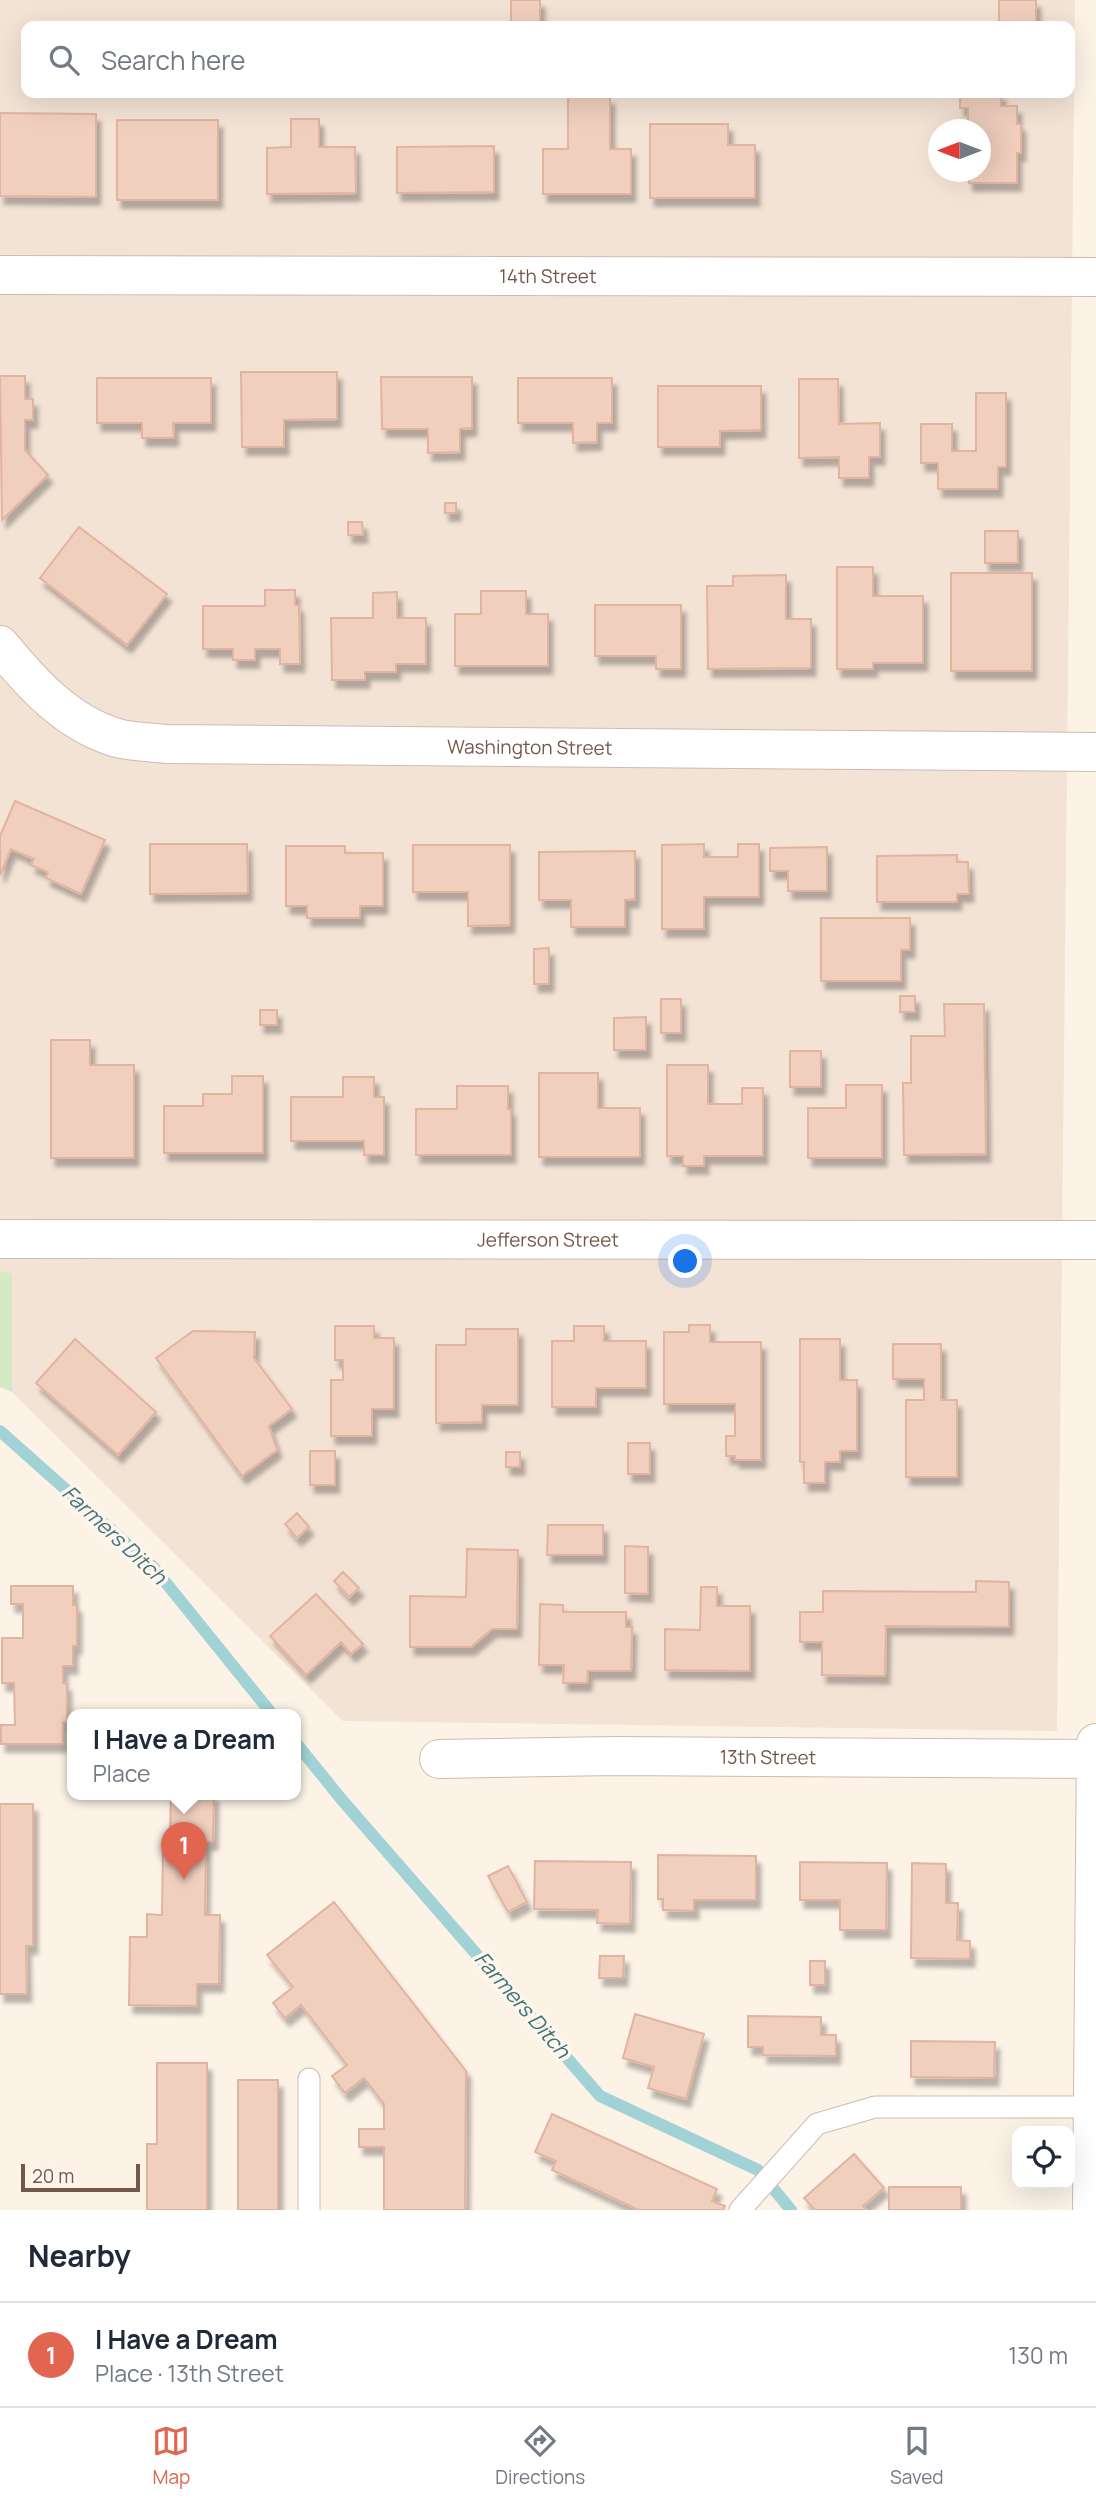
<!DOCTYPE html>
<html lang="en">
<head>
<meta charset="utf-8">
<style>
  :root { --surface:#fff; --page:#f6f6f7; --text:#1f2937; --muted:#747a83; --line:#e0e1e3; --accent:#e2654f }
  body { margin:0; font-family:Manrope,sans-serif; background:var(--page); color:var(--text) }
  .controls { position:absolute; right:21px; bottom:21px; display:grid; overflow:hidden; border-radius:14px; box-shadow:0 7px 28px #0002 }
  .controls button { width:63px; height:63px; display:grid; place-items:center; padding:0; border:0; border-bottom:2px solid var(--line); background:var(--surface); color:var(--text); font:35px sans-serif }
  .compass { position:absolute; left:928px; top:119px; width:63px; height:63px; border-radius:50%; background:var(--surface); box-shadow:0 7px 28px #0002; rotate:270deg }
  .scale { position:absolute; left:21px; bottom:18px; width:119px; box-sizing:border-box; padding-left:7px; border:4px solid #74574b; border-top:0; font-size:19px; line-height:24px; white-space:nowrap; color:#74574b; -webkit-text-stroke:5px #fef6ec; paint-order:stroke }
  .you { position:absolute; left:686px; top:1262px; width:24px; height:24px; margin:-18px; border:5px solid #fff; border-radius:50%; background:#1a73e8; box-shadow:0 0 0 10px #1a73e833 }
  .badge { display:grid; place-items:center; width:46px; height:46px; border-radius:50%; background:var(--accent); color:#fff; font-size:23px; font-weight:700 }
  .pin { position:absolute; translate:-50% -58px; filter:drop-shadow(0 2px 4px #0008) }
  .pin::after { content:''; position:absolute; top:37px; width:24px; height:21px; background:inherit; clip-path:polygon(0 0,100% 0,50% 100%) }
  .popup { position:absolute; left:67px; top:1709px; width:234px; height:91px; box-sizing:border-box; display:grid; place-content:center; border-radius:14px; background:var(--surface); filter:drop-shadow(0 2px 5px #0005); font-size:23px; white-space:nowrap; color:var(--muted) }
  .popup b { font-size:26px; color:var(--text) }
  .popup::after { content:''; position:absolute; left:50%; top:100%; margin-left:-14px; border:14px solid transparent; border-top-color:var(--surface) }
  .list { margin:0; padding:0; list-style:none }
  h2 { display:flex; justify-content:space-between; align-items:center; height:91px; margin:0; padding:0 28px; font-size:30px }
  h2 small { font-size:23px; font-weight:400; color:var(--muted) }
  .list li { display:grid; grid-template-columns:46px 1fr auto; gap:21px; align-items:center; box-sizing:border-box; height:105px; padding:0 28px; border-top:2px solid var(--line) }
  .list b { display:block; font-size:26px; white-space:nowrap }
  .list p { margin:0; font-size:23px; white-space:nowrap; color:var(--muted) }
  .list em { font-size:23px; font-style:normal; color:var(--muted) }
  .icon { flex:none; width:38px; height:38px; fill:none; stroke:currentColor; stroke-width:2; stroke-linecap:round; stroke-linejoin:round }
  .map { position:relative; flex:none; width:1096px; height:2210px; overflow:hidden }
  .search { position:absolute; background:var(--surface); box-shadow:0 7px 28px #0002; left:21px; right:21px; top:21px; height:77px; display:flex; align-items:center; gap:18px; box-sizing:border-box; padding:0 24px; border-radius:14px; color:var(--muted); font-size:26px }
  .sheet { height:196px; background:var(--surface) }
  nav { display:flex; justify-content:space-around; align-items:center; box-sizing:border-box; height:98px; border-top:2px solid var(--line); background:var(--surface); font-size:19px; color:var(--muted) }
  nav a { display:grid; justify-items:center; gap:4px }
  nav .on { color:var(--accent) }
  .map>svg:first-child { display:block }
</style>
</head>
<body>
<div class="map">
<svg width="1096" height="2210" viewBox="0 0 1096 2210">
  <defs>
    <filter id="shadow"><feDropShadow dx="4.5" dy="8" stdDeviation="2" flood-color="#0004"/></filter>
  </defs>
  <rect width="100%" height="100%" fill="#fcf2e6"/>
  <path fill="#f3e3d5" fill-rule="evenodd" d="M0 0H1075L1057 1731 343 1721 12 1392V1273L0 1271ZM26 26H1070V93H26ZM939 130H981V172H939Z"/>
  <path fill="#d6e9c5" d="M0 1271 12 1273V1392L0 1387Z"/>
  <g fill="none" stroke-linecap="round" stroke-linejoin="round">
    <g stroke="#a1d2d6" stroke-width="12">
      <path d="M0 1431 154 1568 272 1714"/>
      <path d="M296 1743 342 1800 600 2096 758 2170 791 2210"/>
    </g>
  </g>
  <g fill="#f0cfbe" stroke="#e2b49f" stroke-width="2" filter="url(#shadow)">
    <rect x="511" y="0" width="29" height="26"/>
    <rect x="999" y="0" width="37" height="22"/>
    <path d="M960 93H1001V106H1017V124H1021V153H1017V183H969L968 172H981V130H968V108H960Z"/>
    <path d="M568 97H610V149H631V194H543V149H568Z"/>
    <path d="M0 113 96 114V197L0 196Z"/>
    <path d="M291 119H319V147H355L356 193 267 194V148L291 147Z"/>
    <rect x="117" y="120" width="101" height="80"/>
    <path d="M650 124H728V145H755V198H650Z"/>
    <path d="M494 146V192L397 193V147Z"/>
    <path d="M241 372H337V419L284 420V447H242Z"/>
    <path d="M0 376H25V399H33V420H25V450L48 475 2 520Z"/>
    <path d="M381 377H472V428L460 429V452L428 453V429H382Z"/>
    <path d="M97 378H211V423H173L174 438H142V423H97Z"/>
    <path d="M518 378H612V423H597V442L573 443V423H518Z"/>
    <path d="M799 379H838L839 424 880 423V457H869V478H839V457L799 458Z"/>
    <path d="M658 386H761V430L720 431V447H658Z"/>
    <path d="M976 393H1006V467H998V489H938V463H921V424H952V451H976Z"/>
    <rect x="445" y="503" width="11" height="10"/>
    <path d="M348 522H362L363 535H348Z"/>
    <path d="M79 527 167 594 127 645 40 578Z"/>
    <rect x="985" y="531" width="33" height="32"/>
    <path d="M837 567H873V596H923V663H873V669H837Z"/>
    <rect x="951" y="573" width="81" height="98"/>
    <path d="M786 575V619H811V668L708 669 707 586H733V576Z"/>
    <path d="M265 590H295V605H299L300 664H280V649H255V660H233V649H203V606H265Z"/>
    <path d="M481 591H526V614H548V666H455V614H481Z"/>
    <path d="M397 592V618H426V664H396V672H365V680H332L331 618H373V593Z"/>
    <path d="M595 605H681V669H656V656H595Z"/>
    <path d="M15 801 105 840 81 894 46 878 48 872 31 865 34 859 11 849 0 875V836Z"/>
    <path d="M150 844H247L248 893 150 894Z"/>
    <path d="M704 844V857H738V844H759V897H704V929H662V845Z"/>
    <path d="M413 845H510V925L468 926V892H413Z"/>
    <path d="M286 846H345V853H383V906H360V918H307V906H286Z"/>
    <path d="M827 847V891H788V871H770V848Z"/>
    <path d="M635 851V899L625 900V927H571V900H539V852Z"/>
    <path d="M957 855V862H968L969 894H957V902H877V856Z"/>
    <path d="M821 918H910V950H901V981H821Z"/>
    <path d="M549 948V984H534V949Z"/>
    <rect x="900" y="996" width="15" height="16"/>
    <rect x="661" y="999" width="20" height="34"/>
    <path d="M944 1004H984L986 1154 904 1155 903 1083H911V1036H945Z"/>
    <rect x="260" y="1010" width="17" height="15"/>
    <path d="M646 1017V1050H614V1018Z"/>
    <path d="M51 1040H90V1065H134V1158H51Z"/>
    <rect x="790" y="1051" width="31" height="36"/>
    <path d="M667 1065H708V1104H742V1088H763V1156H704V1166H683V1156H667Z"/>
    <path d="M539 1073H598V1108H640V1157H539Z"/>
    <path d="M232 1076H263V1153H164V1106H203V1094H232Z"/>
    <path d="M343 1077H374V1097H384V1155H364V1141H291V1097H343Z"/>
    <path d="M846 1085H882V1158H808V1108H846Z"/>
    <path d="M457 1086H508V1109H511V1155H416V1109H457Z"/>
    <path d="M689 1325H710V1342H761V1460H735V1456H726V1436H735V1404H664V1332H689Z"/>
    <path d="M335 1326H374V1338H394V1409H372V1436H331V1380H343V1360H335Z"/>
    <path d="M574 1326H604V1341H646V1388H596V1407H552V1341H574Z"/>
    <path d="M466 1329H518V1405H482V1422L436 1423V1345H466Z"/>
    <path d="M193 1331 255 1332 254 1358 292 1409 269 1426 277 1450 242 1476 156 1358Z"/>
    <path d="M75 1339 156 1412 118 1455 36 1383Z"/>
    <path d="M800 1339H840V1380H857V1451H840V1462H825V1483H804V1462H800Z"/>
    <path d="M893 1344H941V1400H957V1477H906V1400H924V1379H893Z"/>
    <rect x="628" y="1443" width="22" height="31"/>
    <rect x="310" y="1451" width="25" height="34"/>
    <rect x="506" y="1452" width="14" height="15"/>
    <path d="M297 1513 309 1527 297 1538 285 1524Z"/>
    <path d="M548 1525H603V1555H547Z"/>
    <path d="M625 1546 648 1547V1594L625 1593Z"/>
    <path d="M467 1549 518 1550 517 1629H492L471 1647H410V1596L466 1597Z"/>
    <path d="M343 1572 359 1588 349 1597 334 1581Z"/>
    <path d="M976 1581 1009 1582V1627L886 1626 885 1676 822 1675V1642H800V1612H823V1591L976 1592Z"/>
    <path d="M11 1586H73V1605H77V1646H73V1666H63V1683L67 1684V1722H63V1744H1V1725H15L14 1683H2V1638H23V1604H11Z"/>
    <path d="M701 1587H717V1606H750V1671L665 1670V1629L700 1630Z"/>
    <path d="M316 1594 363 1644 351 1654 341 1642 306 1675 270 1636Z"/>
    <path d="M540 1604 563 1605V1612H626V1627H632L631 1671H588L587 1683H563L564 1665H539Z"/>
    <path d="M171 1794H214L213 1842H206L205 1915H220L219 1984H197V2006L129 2005 130 1937H147V1914L162 1915 163 1847 170 1839Z"/>
    <path d="M0 1804H33V1946H26L27 1994H0Z"/>
    <path d="M658 1855 756 1856V1900H694V1911L663 1910V1899H658Z"/>
    <path d="M535 1861 631 1862 630 1924 597 1923 598 1910 534 1909Z"/>
    <path d="M800 1862 887 1863 886 1930H840V1900H800Z"/>
    <path d="M912 1863 946 1864V1903H958L957 1940 970 1941V1959L911 1958Z"/>
    <path d="M508 1866 527 1902 508 1912 488 1876Z"/>
    <path d="M334 1902 466 2071 465 2210H384V2147H359V2129H384V2104L364 2078 345 2093 332 2076 347 2065 301 2005 285 2018 273 2003 293 1987 267 1955Z"/>
    <path d="M600 1956H624L623 1978H599Z"/>
    <rect x="810" y="1961" width="15" height="24"/>
    <path d="M635 2014 704 2034 686 2099 648 2088 654 2067 623 2058Z"/>
    <path d="M748 2016 821 2017V2035H836V2056L763 2055V2047H748Z"/>
    <path d="M911 2041 995 2042 994 2078 911 2077Z"/>
    <path d="M157 2063H207V2210H147V2144H157Z"/>
    <rect x="238" y="2080" width="40" height="130"/>
    <path d="M552 2114 717 2189 712 2201 725 2206 723 2210H639L552 2170 556 2161 535 2152Z"/>
    <path d="M854 2154 884 2188 863 2206 866 2210H815L804 2198Z"/>
    <rect x="889" y="2187" width="72" height="23"/>
  </g>
  <g fill="none" stroke-linecap="round" stroke-linejoin="round">
    <defs>
      <g id="service">
        <path d="M309 2079V2210"/>
        <path d="M740 2210 817 2124 875 2107H1096"/>
      </g>
      <g id="minor">
        <path id="s1" d="M0 275 1096 277"/>
        <path id="s2" d="M0 645C33 685 67 723 117 738 132 742 150 742 166 744L1096 752"/>
        <path id="s3" d="M0 1239 1096 1240"/>
        <path id="s4" d="M439 1759 615 1756 1095 1759"/>
        <path d="M1092 2210 1096 1743"/>
      </g>
    </defs>
    <use href="#service" stroke="#cfbbaf" stroke-width="23"/>
    <use href="#minor" stroke="#cfbbaf" stroke-width="40"/>
    <use href="#service" stroke="#fff" stroke-width="21"/>
    <use href="#minor" stroke="#fff" stroke-width="38"/>
  </g>
  <g text-anchor="middle" stroke-width="7" stroke-linejoin="round" paint-order="stroke">
    <g font-size="19" fill="#74574b" stroke="#fef6ec">
      <text dy="7" stroke="none"><textPath href="#s1" startOffset="548">14th Street</textPath></text>
      <text dy="7" stroke="none"><textPath href="#s2" startOffset="565">Washington Street</textPath></text>
      <text dy="7" stroke="none"><textPath href="#s3" startOffset="548">Jefferson Street</textPath></text>
      <text dy="7" stroke="none"><textPath href="#s4" startOffset="329">13th Street</textPath></text>
    </g>
    <g font-size="21" font-style="italic" fill="#407479" stroke="#fef6ec">
      <text transform="translate(114 1535) rotate(43)" y="7">Farmers Ditch</text>
      <text transform="translate(522 2005) rotate(49)" y="7">Farmers Ditch</text>
    </g>
  </g>
</svg>
<div class="controls">
<button><svg class="icon" aria-label="locate" viewBox="0 0 24 24"><circle cx="12" cy="12" r="6"/><path d="M12 2v4M12 18v4M2 12h4M18 12h4"/></svg></button>
</div>
<svg class="compass" viewBox="-18 -18 36 36"><path d="M0-13l5 13h-10z" fill="#e53935"/><path d="M0 13l5-13h-10z" fill="#747a83"/></svg>
<div class="scale">20 m</div>
<div class="you"></div>
<div class="pin badge" style="left:184px;top:1880px">1</div>
<div class="popup"><b>I Have a Dream</b>Place</div>
<div class="search"><svg class="icon" aria-label="search" viewBox="0 0 24 24"><circle cx="10" cy="10" r="6"/><path d="M15 15l6 6"/></svg>Search here</div>
</div>
<section class="sheet">
<h2>Nearby<small></small></h2>
<ul class="list">
<li><span class="badge">1</span><div><b>I Have a Dream</b><p>Place · 13th Street</p></div><em>130 m</em></li>
</ul>
</section>
<nav>
<a class="on"><svg class="icon" aria-label="map" viewBox="0 0 24 24"><path d="M3 6l6-2 6 2 6-2v14l-6 2-6-2-6 2zM9 4v14M15 6v14"/></svg>Map</a>
<a><svg class="icon" aria-label="directions" viewBox="0 0 24 24"><path d="M12 3l9 9-9 9-9-9zM9 14v-3h6M13 9l2 2-2 2"/></svg>Directions</a>
<a><svg class="icon" aria-label="saved" viewBox="0 0 24 24"><path d="M7 4h10v16l-5-4-5 4z"/></svg>Saved</a>
</nav>
</body>
</html>
